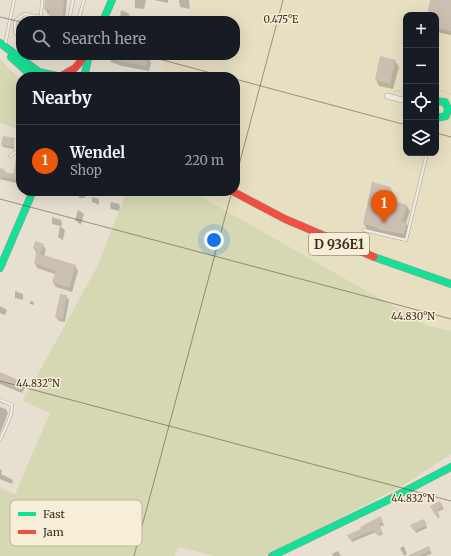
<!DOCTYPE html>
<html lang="en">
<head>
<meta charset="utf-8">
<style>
  :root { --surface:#171b24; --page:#20242c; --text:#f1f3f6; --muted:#9ea1a6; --line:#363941; --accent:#ea580c }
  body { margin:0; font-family:Merriweather,serif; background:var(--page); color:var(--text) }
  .controls { position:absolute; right:12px; top:12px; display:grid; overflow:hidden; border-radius:8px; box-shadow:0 4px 16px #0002 }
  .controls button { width:36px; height:36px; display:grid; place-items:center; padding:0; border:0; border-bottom:1px solid var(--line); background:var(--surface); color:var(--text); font:20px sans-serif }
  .you { position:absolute; left:214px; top:240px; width:14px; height:14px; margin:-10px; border:3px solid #fff; border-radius:50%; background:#1a73e8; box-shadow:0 0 0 6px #1a73e833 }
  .badge { display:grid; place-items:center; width:26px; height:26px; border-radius:50%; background:var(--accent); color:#fff; font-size:13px; font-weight:700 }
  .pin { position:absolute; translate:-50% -33px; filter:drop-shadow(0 1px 2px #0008) }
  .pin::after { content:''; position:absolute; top:21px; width:14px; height:12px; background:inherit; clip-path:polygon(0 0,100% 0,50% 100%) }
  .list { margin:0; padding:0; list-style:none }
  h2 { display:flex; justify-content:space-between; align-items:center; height:52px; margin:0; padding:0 16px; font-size:17px }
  h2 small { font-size:13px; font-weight:400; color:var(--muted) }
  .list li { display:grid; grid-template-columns:26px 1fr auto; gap:12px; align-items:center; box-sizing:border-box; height:72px; padding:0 16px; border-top:1px solid var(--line) }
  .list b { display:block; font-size:15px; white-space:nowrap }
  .list p { margin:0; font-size:13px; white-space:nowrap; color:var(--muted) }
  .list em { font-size:13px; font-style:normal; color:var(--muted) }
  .icon { flex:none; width:22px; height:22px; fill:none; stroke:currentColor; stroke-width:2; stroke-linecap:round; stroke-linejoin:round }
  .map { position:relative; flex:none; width:451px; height:556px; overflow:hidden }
  .search { position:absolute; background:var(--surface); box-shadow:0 4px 16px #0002; left:16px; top:16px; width:224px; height:44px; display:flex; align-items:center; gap:10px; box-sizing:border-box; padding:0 14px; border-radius:16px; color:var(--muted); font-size:15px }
  .panel { position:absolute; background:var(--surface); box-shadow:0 4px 16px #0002; left:16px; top:72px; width:224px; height:124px; border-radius:16px }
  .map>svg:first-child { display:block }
</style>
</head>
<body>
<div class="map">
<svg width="451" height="556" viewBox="0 0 451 556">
  <rect width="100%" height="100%" fill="#e7e0d1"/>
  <path fill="#e6dfc2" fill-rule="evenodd" d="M195 0H451V331L428 326 191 191H235V77H159L169 55H235V21H185ZM406 15H436V153H406Z"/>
  <g fill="#d6d7b3">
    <path d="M0 59 21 80V130L0 123Z"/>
    <path d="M127 191H191L428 326 451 331V454L404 485 266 556H215L178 547 175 556H0V488L15 494 50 413 23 401 97 267Z"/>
  </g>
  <g fill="#0003">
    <path d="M46 0H67L65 21H50L51 15 48 14 45 9Z"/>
    <path d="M135 0H146L144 9 135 8Z"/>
    <path d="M154 0H168V3Z"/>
    <path d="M179 0H189L190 9 180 7Z"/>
    <path d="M431 0H451V35L436 32V15H428Z"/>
    <path d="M121 10 128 13 130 16 128 21 121 19 120 17Z"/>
    <path d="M108 55H138L148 57 151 63 149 71 122 66 111 62Z"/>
    <path d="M395 61 399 67 393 89 379 86 376 80Z"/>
    <path d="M160 72 170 75 171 77H160Z"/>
    <path d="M14 139V149L3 147 2 145Z"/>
    <path d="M18 155H21L20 184 0 179V169L4 170 6 173 14 175Z"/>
    <path d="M390 188 394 194 392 202 406 205 410 211 406 223 410 229 408 239 384 236 380 233 367 229 364 224Z"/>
    <path d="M78 191H85V198H79Z"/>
    <path d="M92 197 99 199V205L92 202Z"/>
    <path d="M111 202 119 204 120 207 119 211 111 209 110 206Z"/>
    <path d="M78 210 84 214 81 225 75 220Z"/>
    <path d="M52 217 61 220 62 223 61 227 65 230 63 240 58 237 60 226 52 224Z"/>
    <path d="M43 245 46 250 44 256 75 266 78 271 72 292 56 287 53 282 55 274 37 268 35 263 37 254 34 248Z"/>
    <path d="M15 291 23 294V300L15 298Z"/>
    <path d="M66 296 69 300 65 322 59 321 56 317Z"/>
    <path d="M30 301 34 302V305L30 304Z"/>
    <path d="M0 306 7 310 5 315 0 313Z"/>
    <path d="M0 373 22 383 25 387 22 393 0 384Z"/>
    <path d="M0 407 6 409 8 413 0 434Z"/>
    <path d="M0 469 2 471 1 474 13 480 12 484 0 479Z"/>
    <path d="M439 502 444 509 437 512 440 517 438 518 431 507Z"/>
    <path d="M380 518 384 525 379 527 383 534 379 536 376 532 352 542 349 536Z"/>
    <path d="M424 521 427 528 416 533 412 525Z"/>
    <path d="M404 546 407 554 404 556 400 548Z"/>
    <path d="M428 548 432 553 426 556H409Z"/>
    <path d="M338 551 341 556H333L332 554Z"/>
  </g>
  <g fill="#cbbfb2">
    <path d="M45 0H64L62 21H49L50 10 44 9Z"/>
    <path d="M430 0H451V31L436 28V15H427Z"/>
    <path d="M105 55H143L149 56 146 66 118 61Z"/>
    <path d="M380 56 396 60 390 84 375 80Z"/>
    <path d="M3 136 15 138 13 147 1 145Z"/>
    <path d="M21 153 19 180 2 177 0 180V168L4 169V172L13 174 17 154Z"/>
    <path d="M372 182 391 187 388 199 407 205 402 221 407 223 404 234 380 230 376 227 363 224Z"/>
    <path d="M35 241 44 244 40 254 76 265 69 288 52 282 56 271 34 263 37 250 33 248Z"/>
    <path d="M60 294 67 295 63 319 55 317Z"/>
    <path d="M0 372 23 382 20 390 0 381Z"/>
    <path d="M440 501 443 506 437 510 439 514 436 516 430 506Z"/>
    <path d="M381 516 383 522 379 524 382 532 376 535 374 530 350 540 347 535 361 529 360 527Z"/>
    <path d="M424 519 427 525 414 531 410 525Z"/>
    <path d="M429 546 431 550 420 556H407Z"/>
  </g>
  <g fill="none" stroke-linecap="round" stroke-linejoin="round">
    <defs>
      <g id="lane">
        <path d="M69 21 73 0"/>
        <path d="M78 21 84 0"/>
        <path d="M21 40 15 32V21L24 14 41 17 42 0"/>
        <path d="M5 45 14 0"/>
        <path d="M10 156 15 152 21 150"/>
        <path d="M364 230 406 240 427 153"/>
        <path d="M0 400 12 405 11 415 0 440"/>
      </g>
      <path id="street" d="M387 96 406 101"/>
      <g id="fast">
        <path d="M103 21 112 0"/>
        <path d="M0 43 39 72 57 76"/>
        <path d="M11 57 33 77"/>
        <path d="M84 77 89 55"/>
        <path d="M436 101 445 102 448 109 446 116 436 118"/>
        <path d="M374 257 451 284"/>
        <path d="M0 268 33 191"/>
        <path d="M272 556 386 501 451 467"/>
      </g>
      <g id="jam">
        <path d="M63 75 75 68 86 55"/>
        <path d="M232 191 285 219 374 257"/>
      </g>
    </defs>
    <use href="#lane" stroke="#ada599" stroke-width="3.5"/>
    <use href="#street" stroke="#ada599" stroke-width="6"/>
    <use href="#fast" stroke="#9c958a" stroke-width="8"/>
    <use href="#jam" stroke="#9c958a" stroke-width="8"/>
    <g stroke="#c8c2b9" stroke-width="1" stroke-dasharray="3 2" stroke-linecap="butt">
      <path d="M436 91H444L451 94"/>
      <path d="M395 93 396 90 406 93"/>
    </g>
    <use href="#lane" stroke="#efebe3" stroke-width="2.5"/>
    <use href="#street" stroke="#efebe3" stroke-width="5"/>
    <use href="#fast" stroke="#16e098" stroke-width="7"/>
    <use href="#jam" stroke="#f24e42" stroke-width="7"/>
  </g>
  <path fill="none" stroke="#3d2e20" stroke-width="1" stroke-opacity="0.45" d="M0 17 21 22M144 55 226 77M235 79 406 125M436 133 451 137M235 180 283 0M0 199 451 319M0 381 451 501M134 556 232 191"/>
  <g text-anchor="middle" stroke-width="3" stroke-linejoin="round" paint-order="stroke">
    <rect fill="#f7eed8" stroke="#756857" stroke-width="1" x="309" y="233" width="60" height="22" rx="3"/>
    <g font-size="13" font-weight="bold" fill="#3d2e20">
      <text x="339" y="249">D 936E1</text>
    </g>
  </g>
  <rect x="10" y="500" width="132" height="46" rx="6" fill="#f7eed8" stroke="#bfb4a1" stroke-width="1"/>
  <rect x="18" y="512" width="18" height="4" fill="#16e098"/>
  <rect x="18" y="530" width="18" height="4" fill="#f24e42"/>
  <g font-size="11" fill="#3d2e20">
    <text x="43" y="518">Fast</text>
    <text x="43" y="536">Jam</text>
  </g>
  <g font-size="10" text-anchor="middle" fill="#3d2e20" stroke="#f7eed8" stroke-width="3" stroke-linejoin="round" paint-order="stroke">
    <text x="281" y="23">0.475°E</text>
    <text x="413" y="320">44.830°N</text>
    <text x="38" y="387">44.832°N</text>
    <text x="413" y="502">44.832°N</text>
  </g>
</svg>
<div class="controls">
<button>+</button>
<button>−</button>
<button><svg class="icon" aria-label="locate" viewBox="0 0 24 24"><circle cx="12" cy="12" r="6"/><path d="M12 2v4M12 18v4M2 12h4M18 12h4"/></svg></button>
<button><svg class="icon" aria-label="layers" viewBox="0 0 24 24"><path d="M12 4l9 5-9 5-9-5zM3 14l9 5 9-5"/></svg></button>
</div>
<div class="you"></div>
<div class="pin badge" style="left:384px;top:223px">1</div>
<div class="search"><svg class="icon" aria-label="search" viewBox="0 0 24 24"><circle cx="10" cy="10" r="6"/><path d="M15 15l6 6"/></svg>Search here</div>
<section class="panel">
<h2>Nearby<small></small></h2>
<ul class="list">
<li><span class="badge">1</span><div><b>Wendel</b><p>Shop</p></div><em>220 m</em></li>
</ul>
</section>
</div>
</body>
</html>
